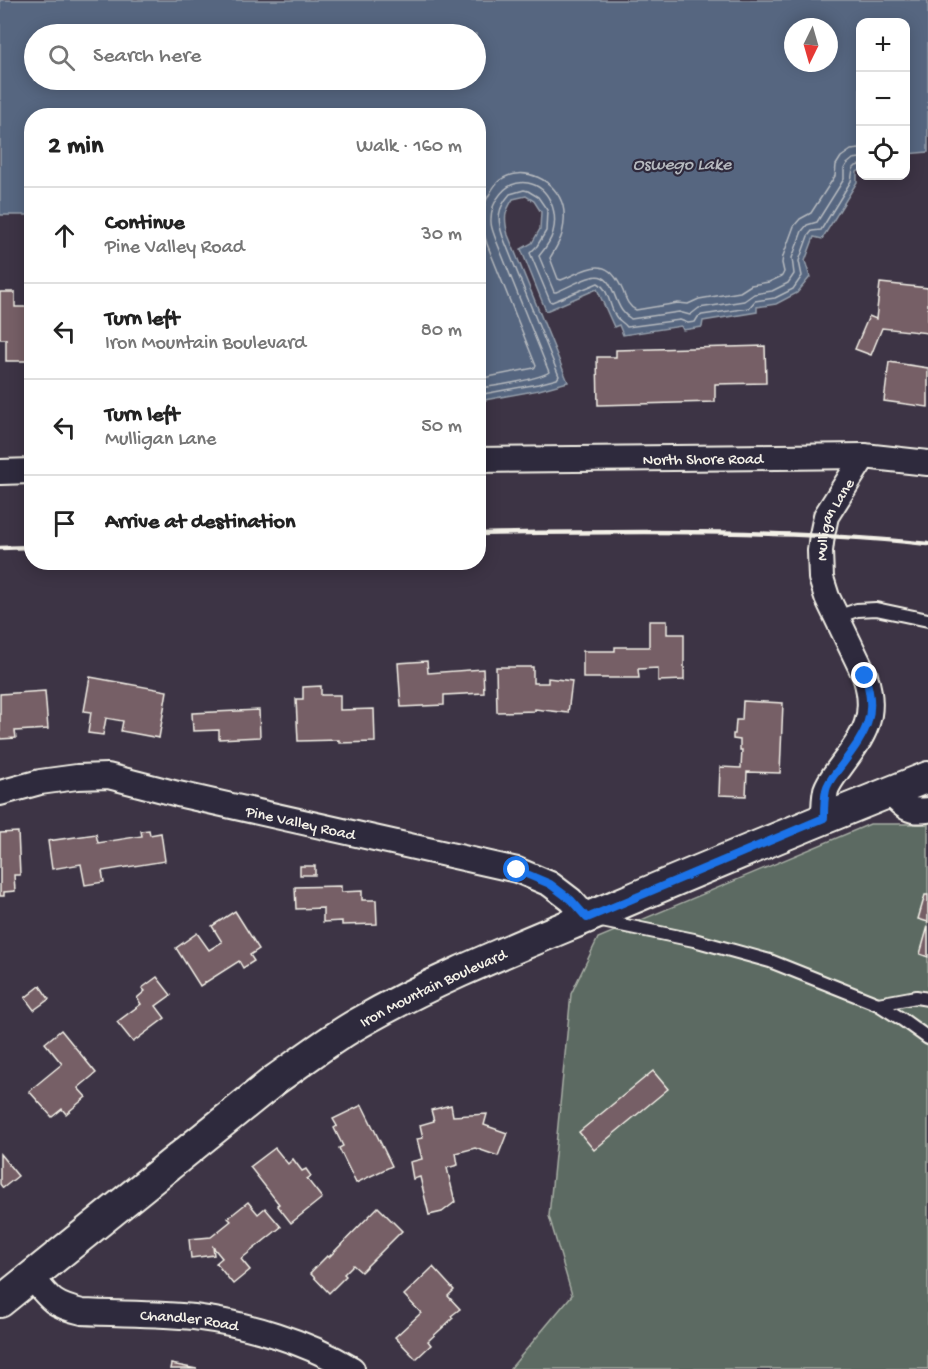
<!DOCTYPE html>
<html lang="en">
<head>
<meta charset="utf-8">
<style>
  :root { --surface:#fff; --page:#f6f6f6; --text:#222; --muted:#767676; --line:#e0e0e0 }
  body { margin:0; font-family:"Gochi Hand",sans-serif; background:var(--page); color:var(--text) }
  .controls { position:absolute; right:18px; top:18px; display:grid; overflow:hidden; border-radius:12px; box-shadow:0 3px 15px #0003 }
  .controls button { width:54px; height:54px; display:grid; place-items:center; padding:0; border:0; border-bottom:2px solid var(--line); background:var(--surface); color:var(--text); font:30px sans-serif }
  .compass { position:absolute; left:784px; top:18px; width:54px; height:54px; border-radius:50%; background:var(--surface); box-shadow:0 3px 15px #0003; rotate:185deg }
  .stop { position:absolute; width:18px; height:18px; margin:-14px; border:4px solid #1a73e8; border-radius:50%; background:#fff }
  .stop.end { background:#1a73e8; border-color:#fff; box-shadow:0 2px 6px #0008 }
  .list { margin:0; padding:0; list-style:none }
  h2 { display:flex; justify-content:space-between; align-items:center; height:78px; margin:0; padding:0 24px; font-size:26px }
  h2 small { font-size:20px; font-weight:400; color:var(--muted) }
  .list li { display:grid; grid-template-columns:39px 1fr auto; gap:18px; align-items:center; box-sizing:border-box; height:96px; padding:0 24px; border-top:2px solid var(--line) }
  .list b { display:block; font-size:22px; white-space:nowrap }
  .list p { margin:0; font-size:20px; white-space:nowrap; color:var(--muted) }
  .list em { font-size:20px; font-style:normal; color:var(--muted) }
  .icon { flex:none; width:33px; height:33px; fill:none; stroke:currentColor; stroke-width:2; stroke-linecap:round; stroke-linejoin:round }
  .map { position:relative; flex:none; width:928px; height:1369px; overflow:hidden }
  .search { position:absolute; background:var(--surface); box-shadow:0 3px 15px #0003; left:24px; top:24px; width:462px; height:66px; display:flex; align-items:center; gap:15px; box-sizing:border-box; padding:0 21px; border-radius:33px; color:var(--muted); font-size:22px }
  .panel { position:absolute; background:var(--surface); box-shadow:0 3px 15px #0003; left:24px; top:108px; width:462px; height:462px; border-radius:24px }
  .map>svg:first-child { display:block }
</style>
</head>
<body>
<div class="map">
<svg width="928" height="1369" viewBox="0 0 928 1369">
  <rect width="100%" height="100%" fill="#3d3445"/>
  <filter id="ink" filterUnits="userSpaceOnUse"><feTurbulence type="fractalNoise" baseFrequency=".0167" numOctaves="2"/><feDisplacementMap in="SourceGraphic" scale="12" xChannelSelector="R" yChannelSelector="G"/><feConvolveMatrix kernelMatrix="1 2 1 2 8 2 1 2 1" color-interpolation-filters="sRGB"/></filter>
  <g filter="url(#ink)">
    <path fill="#5b6b62" stroke="#a8aea5" stroke-width="1.5" d="M870 824H928V1369H510L572 1295 549 1216 571 994 598 938Z"/>
    <path fill="#566680" stroke="#959eaa" stroke-width="1.5" fill-rule="evenodd" d="M0 0H928V152L906 154V22H860V170L857 172V182L822 239 814 237 805 261 810 277 797 293 776 304 757 307V312L703 321 702 327 683 330 681 326 623 335 619 325 614 327 597 289 546 311 521 249 532 243 540 229 541 212 534 201 526 196 513 199C504 213 504 218 508 235L568 382 539 390 479 401 478 116H32L31 215H0ZM793 27H829V63H793ZM34 34H476V80H34Z"/>
    <g fill="none" stroke-linecap="round" stroke-linejoin="round">
      <g stroke="#b5b9be" stroke-width="1.5">
        <path d="M478 379 534 368 536 366 487 244C485 237 482 229 482 221 482 212 484 203 489 195 492 190 495 184 500 180 524 164 556 180 563 206 565 214 564 226 562 234 560 242 554 251 550 258L558 279 561 280C590 268 607 254 623 291 626 299 628 306 636 310L678 303 688 304 699 299 740 292 751 285 769 282 782 276 784 272 782 263 783 256 794 226 800 219 811 213 835 176 836 165 841 157 851 150 860 149"/>
        <path d="M478 388C492 387 540 379 549 372L496 240C494 234 491 228 491 222 490 202 506 179 528 183 550 187 558 213 553 232 551 241 544 250 539 256L554 292H556C568 287 580 280 592 277 614 271 613 303 624 313 626 316 629 317 631 319L679 312 690 315 699 308 744 301 754 294 772 291 788 283 794 274 792 258 802 231 807 225 817 222 844 179V169L847 164 853 159 860 158"/>
        <path d="M478 395 538 384 557 379 559 376 503 237C497 219 497 209 510 194L524 190 528 191 538 197 547 210 546 231 537 246 530 253 550 301 552 302 598 283C610 290 609 308 617 318 620 321 624 323 627 327L680 320 688 323 695 322 698 317 702 315 749 308 755 301 775 298 793 289 802 276 799 261 808 236 812 231 821 230 851 181 853 169 856 166 860 165"/>
      </g>
    </g>
    <g fill="#765e66" stroke="#f4f1e8" stroke-width="1.5">
      <path d="M880 283 928 288V333L882 328 871 355 855 349 869 316 876 319Z"/>
      <path d="M0 292H15V307H28V304H32V339H28L27 361H6V339H0Z"/>
      <path d="M765 346 766 383 715 384V402L598 405 597 357H616V350Z"/>
      <path d="M889 362 928 368V407L884 401Z"/>
      <path d="M649 621H667V634H684V680L658 681V668L638 669 639 678H583V651H615V647H649Z"/>
      <path d="M427 661 428 673 483 669 484 693 444 695V705L401 707 398 663Z"/>
      <path d="M496 667H533V683H548V678L572 681 568 713 535 709V711L497 712Z"/>
      <path d="M90 677 167 691 159 738 121 731 123 721 106 718 103 735 88 733 91 712 84 711Z"/>
      <path d="M321 686V695H340V710L374 709 375 742 339 743V740L298 741 296 699H303V687Z"/>
      <path d="M45 691 48 729 15 731 16 738 0 739V694Z"/>
      <path d="M743 701 783 703 780 773 747 772 746 796 719 795 720 767 741 768 742 750H740V740L733 739V734H735L736 720H742Z"/>
      <path d="M259 710 260 737 219 739V730L193 731 192 713Z"/>
      <path d="M149 830 150 835 161 833 165 861 102 871 104 882 85 885 81 864 52 869 48 841 96 834 98 843 142 836 141 831Z"/>
      <path d="M18 832 20 875H14L15 891 4 892V896H0V833Z"/>
      <rect x="300" y="866" width="15" height="9"/>
      <path d="M341 886V892L362 891V900H376L377 924 342 925V921L323 922V908L296 909 295 887Z"/>
      <path d="M925 895H928V922L918 919Z"/>
      <path d="M235 911 259 949 250 955 254 961 243 968 239 961 200 986 176 948 197 933 209 950 222 942 212 926Z"/>
      <path d="M928 926V957L920 954Z"/>
      <path d="M157 977 171 995 156 1006 165 1018 133 1042 117 1022 141 1004 137 998 145 991 142 988Z"/>
      <path d="M40 986 49 999 34 1010 25 998Z"/>
      <path d="M61 1030 96 1073 78 1088 86 1097 66 1114 62 1109 52 1117 29 1091 62 1064 45 1043Z"/>
      <path d="M653 1071 668 1089 594 1150 579 1132Z"/>
      <path d="M362 1105 392 1166 356 1183 339 1148 343 1146 334 1128 337 1126 333 1119Z"/>
      <path d="M451 1105 453 1116 487 1114 484 1125 507 1133 498 1156 475 1148 456 1153 458 1165 447 1168 455 1202 442 1212 429 1215 420 1177 413 1179 410 1162 422 1159 417 1139 423 1138 420 1125 434 1121 431 1110Z"/>
      <path d="M275 1148 288 1164 293 1159 302 1171 306 1169 311 1176 307 1179 322 1198 291 1223 277 1205 279 1204 250 1167Z"/>
      <path d="M0 1154 18 1176 3 1188 0 1184Z"/>
      <path d="M248 1202 258 1214 265 1208 281 1227 241 1259 250 1270 233 1284 216 1263 222 1258 213 1247 214 1255 191 1258 189 1239 211 1237 231 1221 228 1218Z"/>
      <path d="M378 1207 402 1231 361 1272 353 1265 344 1274 346 1276 329 1293 310 1273 327 1256 329 1257Z"/>
      <path d="M433 1267 454 1290 448 1296 460 1309 451 1316 453 1318 428 1341 431 1345 416 1359 395 1337 421 1313 404 1295Z"/>
      <path d="M171 1364 197 1369H170Z"/>
    </g>
    <g fill="none" stroke-linecap="round" stroke-linejoin="round">
      <defs>
        <g id="service">
          <path d="M837 617 857 610 876 609 928 620"/>
          <path d="M597 920 694 940 770 961 878 1004 903 1020 928 1038"/>
          <path d="M878 1004 916 997 928 999"/>
        </g>
        <g id="minor">
          <path id="s1" d="M478 460 864 456 928 463"/>
          <path d="M0 472 32 471"/>
          <path d="M889 792C902 805 908 813 928 810"/>
          <path id="s2" d="M0 793 40 782 77 777 108 776 178 794 517 870 550 884 571 900 587 918"/>
          <path id="s3" d="M824 818C824 809 824 799 826 790 829 781 836 773 841 766 864 735 878 716 865 676L827 597 821 578 820 551 822 535 826 516 864 456"/>
          <path id="s4" d="M32 1277C50 1300 53 1305 82 1312 119 1314 157 1313 194 1317 248 1324 305 1341 352 1369"/>
        </g>
        <g id="tertiary">
          <path id="s5" d="M0 1302 275 1080C302 1061 329 1040 357 1024 440 976 530 942 617 905 721 861 824 818 928 777"/>
        </g>
      </defs>
      <use href="#service" stroke="#f4f1e8" stroke-width="16"/>
      <use href="#minor" stroke="#f4f1e8" stroke-width="28"/>
      <use href="#tertiary" stroke="#f4f1e8" stroke-width="34"/>
      <use href="#service" stroke="#2f2a3d" stroke-width="12"/>
      <use href="#minor" stroke="#2f2a3d" stroke-width="24"/>
      <use href="#tertiary" stroke="#2f2a3d" stroke-width="30"/>
      <g stroke="#f4f1e8" stroke-width="4.5">
        <path d="M478 534C567 532 656 531 745 533 806 535 867 537 928 544"/>
        <path d="M0 548 32 547"/>
      </g>
    </g>
  </g>
  <g fill="none" stroke-linecap="round" stroke-linejoin="round" filter="url(#ink)">
    <path stroke="#1a73e8" stroke-width="8" d="M517 870 550 884 571 900 587 918 824 818C824 809 824 799 826 790 828 781 836 773 841 766 864 735 879 717 865 676"/>
  </g>
  <g text-anchor="middle" stroke-width="4.5" stroke-linejoin="round" paint-order="stroke">
    <g font-size="16" fill="#f4f1e8" stroke="#2f2a3d">
      <text dy="6" stroke="none"><textPath href="#s1" startOffset="225">North Shore Road</textPath></text>
      <text dy="6" stroke="none"><textPath href="#s3" startOffset="324">Mulligan Lane</textPath></text>
      <text dy="6" stroke="none"><textPath href="#s2" startOffset="308">Pine Valley Road</textPath></text>
      <text dy="6" stroke="none"><textPath href="#s5" startOffset="537">Iron Mountain Boulevard</textPath></text>
      <text dy="6" stroke="none"><textPath href="#s4" startOffset="171">Chandler Road</textPath></text>
    </g>
    <g font-size="18" font-style="italic" fill="#b5b9be" stroke="#2f2a3d">
      <text x="682" y="169">Oswego Lake</text>
    </g>
  </g>
</svg>
<div class="controls">
<button>+</button>
<button>−</button>
<button><svg class="icon" aria-label="locate" viewBox="0 0 24 24"><circle cx="12" cy="12" r="6"/><path d="M12 2v4M12 18v4M2 12h4M18 12h4"/></svg></button>
</div>
<svg class="compass" viewBox="-18 -18 36 36"><path d="M0-13l5 13h-10z" fill="#e53935"/><path d="M0 13l5-13h-10z" fill="#767676"/></svg>
<div class="stop" style="left:517px;top:870px"></div>
<div class="stop end" style="left:865px;top:676px"></div>
<div class="search"><svg class="icon" aria-label="search" viewBox="0 0 24 24"><circle cx="10" cy="10" r="6"/><path d="M15 15l6 6"/></svg>Search here</div>
<section class="panel">
<h2>2 min<small>Walk · 160 m</small></h2>
<ul class="list">
<li><svg class="icon" aria-label="ahead" viewBox="0 0 24 24"><path d="M12 20V5M6 11l6-6 6 6"/></svg><div><b>Continue</b><p>Pine Valley Road</p></div><em>30 m</em></li>
<li><svg class="icon" aria-label="left" viewBox="0 0 24 24"><path d="M17 20v-9H6M10 6l-5 5 5 5"/></svg><div><b>Turn left</b><p>Iron Mountain Boulevard</p></div><em>80 m</em></li>
<li><svg class="icon" aria-label="left" viewBox="0 0 24 24"><path d="M17 20v-9H6M10 6l-5 5 5 5"/></svg><div><b>Turn left</b><p>Mulligan Lane</p></div><em>50 m</em></li>
<li><svg class="icon" aria-label="arrive" viewBox="0 0 24 24"><path d="M6 21V4h12l-3 4 3 4H6"/></svg><div><b>Arrive at destination</b></div></li>
</ul>
</section>
</div>
</body>
</html>
